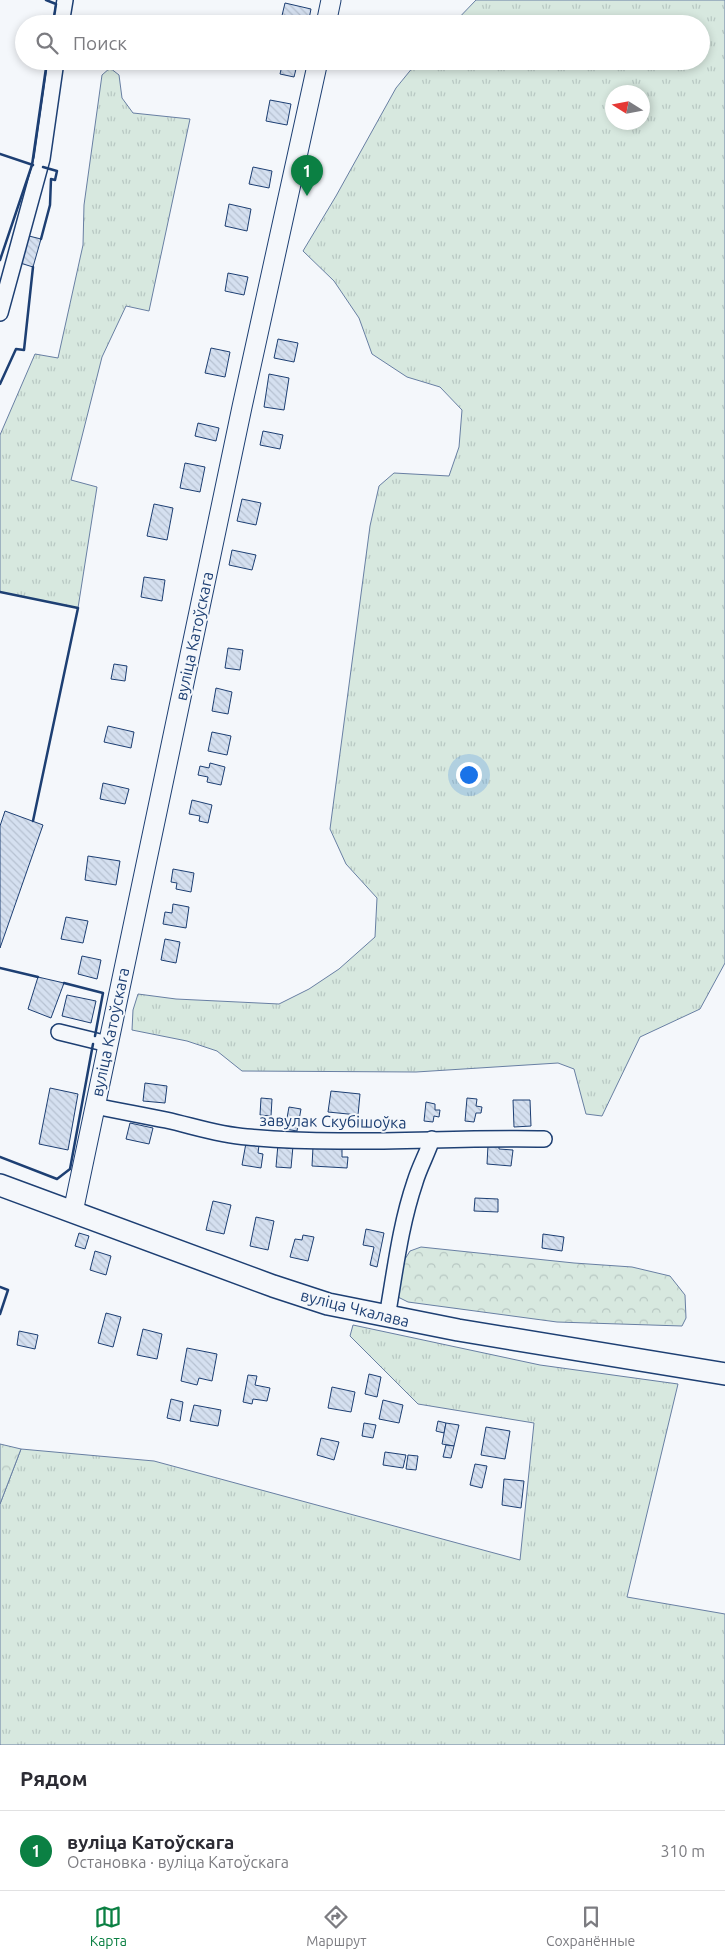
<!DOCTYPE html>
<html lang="ru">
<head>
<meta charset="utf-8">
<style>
  :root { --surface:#fff; --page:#f2f2f3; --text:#2b2b33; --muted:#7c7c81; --line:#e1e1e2; --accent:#0b8043 }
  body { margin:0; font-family:Ubuntu,sans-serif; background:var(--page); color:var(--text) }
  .compass { position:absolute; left:605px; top:85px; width:45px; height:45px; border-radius:50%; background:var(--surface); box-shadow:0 2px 8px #0003; rotate:281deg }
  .you { position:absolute; left:468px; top:774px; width:18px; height:18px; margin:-12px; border:4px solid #fff; border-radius:50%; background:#1a73e8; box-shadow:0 0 0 8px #1a73e833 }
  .badge { display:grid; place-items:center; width:32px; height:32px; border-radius:50%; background:var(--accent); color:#fff; font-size:16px; font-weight:700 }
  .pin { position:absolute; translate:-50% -41px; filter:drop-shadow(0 1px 2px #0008) }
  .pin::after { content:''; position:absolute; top:26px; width:18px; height:15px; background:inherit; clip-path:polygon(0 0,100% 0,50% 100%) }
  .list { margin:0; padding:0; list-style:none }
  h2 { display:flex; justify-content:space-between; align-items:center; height:65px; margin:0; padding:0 20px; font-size:21px }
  h2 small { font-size:16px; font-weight:400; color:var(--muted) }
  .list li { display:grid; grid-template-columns:32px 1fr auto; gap:15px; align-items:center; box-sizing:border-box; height:80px; padding:0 20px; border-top:1px solid var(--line) }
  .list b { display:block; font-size:19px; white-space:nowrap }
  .list p { margin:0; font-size:16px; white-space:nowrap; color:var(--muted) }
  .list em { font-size:16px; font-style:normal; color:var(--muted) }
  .icon { flex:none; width:28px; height:28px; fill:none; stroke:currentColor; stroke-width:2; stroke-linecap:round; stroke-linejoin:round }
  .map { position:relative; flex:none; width:725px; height:1745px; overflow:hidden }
  .search { position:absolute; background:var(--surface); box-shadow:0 2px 8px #0003; left:15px; right:15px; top:15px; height:55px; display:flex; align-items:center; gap:12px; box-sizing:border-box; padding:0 18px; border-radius:28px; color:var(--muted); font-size:19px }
  .sheet { height:145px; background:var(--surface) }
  nav { display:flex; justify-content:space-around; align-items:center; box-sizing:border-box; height:70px; border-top:1px solid var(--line); background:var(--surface); font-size:14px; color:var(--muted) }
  nav a { display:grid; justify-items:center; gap:2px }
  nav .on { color:var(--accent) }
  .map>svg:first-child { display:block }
</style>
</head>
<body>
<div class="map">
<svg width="725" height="1745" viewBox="0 0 725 1745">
  <defs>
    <pattern id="grass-tufts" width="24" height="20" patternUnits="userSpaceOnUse" patternTransform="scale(1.25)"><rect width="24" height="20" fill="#d7e8df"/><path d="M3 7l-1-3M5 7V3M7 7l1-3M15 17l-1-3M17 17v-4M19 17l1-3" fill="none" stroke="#b8c8c3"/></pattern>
    <pattern id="forest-crowns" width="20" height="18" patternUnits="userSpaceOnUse" patternTransform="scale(1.25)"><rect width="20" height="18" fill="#d7e8df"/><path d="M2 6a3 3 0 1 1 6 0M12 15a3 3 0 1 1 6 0" fill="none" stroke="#b8c8c3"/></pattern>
    <pattern id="building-back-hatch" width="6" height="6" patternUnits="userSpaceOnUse" patternTransform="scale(1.25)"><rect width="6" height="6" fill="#d5e0f0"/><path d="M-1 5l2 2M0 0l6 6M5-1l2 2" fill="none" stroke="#b6c1d1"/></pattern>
  </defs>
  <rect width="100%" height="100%" fill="#f4f7fb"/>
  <g fill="url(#grass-tufts)" stroke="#687fa3" fill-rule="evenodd">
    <path d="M476 0H725V963L700 1009 640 1037 602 1116 586 1114 574 1069 558 1063 416 1072 242 1071 217 1051 187 1041 132 1030 133 1010 138 994 176 999 279 1004 309 989 339 969 375 937 377 898 346 864 330 829 370 526 379 486 394 473 449 476 459 447 462 410 440 387 407 377 372 354 359 318 334 281 303 251 336 196 396 88 418 61H701V24H453ZM642 92V122H612V92Z"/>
    <path d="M110 68 119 75 122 98 133 113 190 119 149 311 126 306 102 357 71 480 97 487 78 608 0 592V435L35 354 58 358 83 245 84 205 102 75Z"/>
    <path d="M353 1325 540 1365 678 1384 627 1597 725 1614V1745H0V1504L21 1449 154 1461 520 1560 534 1423 418 1404 350 1336Z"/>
  </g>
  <g fill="url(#forest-crowns)" stroke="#687fa3">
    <path d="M421 1247 574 1263 632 1267 670 1276 685 1295 686 1318 682 1326 557 1322 408 1302 398 1297 402 1264 410 1251Z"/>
    <path d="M0 1444 21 1449 0 1504Z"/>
  </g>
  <g fill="url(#building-back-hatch)" stroke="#1d3f73">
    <path d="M285 3 311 9 308 24H280Z"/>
    <path d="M283 61H298L294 77 280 74Z"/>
    <path d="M270 100 291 104 287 125 266 121Z"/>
    <path d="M253 167 272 171 269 188 249 184Z"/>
    <path d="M229 204 251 209 247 231 225 226Z"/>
    <path d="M25 235 41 239 33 267 17 262Z"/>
    <path d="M228 273 248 277 244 295 225 291Z"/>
    <path d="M278 339 298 343 294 362 274 358Z"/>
    <path d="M211 348 230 352 225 377 205 373Z"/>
    <path d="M269 374 289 378 284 410 264 407Z"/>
    <path d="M198 423 219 428 216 441 195 436Z"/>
    <path d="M263 431 283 435 280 449 260 445Z"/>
    <path d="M185 463 205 467 200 492 180 488Z"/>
    <path d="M242 499 261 503 256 525 237 521Z"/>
    <path d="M154 504 173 508 167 540 147 536Z"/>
    <path d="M232 550 256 555 252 570 229 565Z"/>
    <path d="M144 577 165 580 162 601 141 597Z"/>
    <path d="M228 648 243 650 240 670 225 668Z"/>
    <path d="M114 664 127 666 125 681 111 679Z"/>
    <path d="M216 688 232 692 228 714 212 711Z"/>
    <path d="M108 726 134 732 131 748 104 742Z"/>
    <path d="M212 732 231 736 227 755 208 751Z"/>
    <path d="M210 763 225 767 221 785 207 782 208 777 198 775 200 766 209 768Z"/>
    <path d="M103 783 129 789 125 804 100 799Z"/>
    <path d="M192 800 212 805 208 823 199 821 200 816 189 814Z"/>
    <path d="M5 811 43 825 0 948V826Z"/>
    <path d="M88 856 120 861 116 885 85 880Z"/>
    <path d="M173 869 194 873 191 892 176 889 177 883 171 882Z"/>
    <path d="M173 904 189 907 186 928 163 924 165 912 172 913Z"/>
    <path d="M66 917 88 921 83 943 61 939Z"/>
    <path d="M165 939 180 942 176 963 161 960Z"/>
    <path d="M82 956 101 960 97 979 78 974Z"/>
    <path d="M38 977 64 983 51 1018 28 1009Z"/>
    <path d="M67 995 96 1001 91 1023 62 1016Z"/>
    <path d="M145 1083 167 1086 165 1103 143 1101Z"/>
    <path d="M50 1088 78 1094 68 1150 39 1144Z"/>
    <path d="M331 1091 360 1094 358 1115 328 1112Z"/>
    <path d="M261 1098 272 1099 271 1116 260 1115Z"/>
    <path d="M467 1098 477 1099 476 1106 482 1107 481 1113H476L474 1122 465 1121Z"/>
    <path d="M513 1100H530L531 1126 514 1127Z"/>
    <path d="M426 1102 435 1104V1110H440L439 1117 434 1116 433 1122 424 1121Z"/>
    <path d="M289 1107 301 1109 297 1131 285 1129Z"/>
    <path d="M130 1123 153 1128 149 1144 126 1139Z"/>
    <path d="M246 1143 259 1145 258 1153 263 1154 261 1168 242 1165Z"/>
    <path d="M278 1144 293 1146 291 1168 276 1167Z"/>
    <path d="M488 1145 499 1146V1149L513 1150 511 1166 487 1164Z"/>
    <path d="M313 1147 342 1149V1157H348L347 1168 312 1166Z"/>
    <path d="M475 1198 498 1199V1212L474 1211Z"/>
    <path d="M213 1201 231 1205 224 1234 206 1230Z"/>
    <path d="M256 1217 274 1221 268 1250 250 1246Z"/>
    <path d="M366 1229 384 1233 377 1267 370 1265 374 1247 363 1245Z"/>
    <path d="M79 1233 89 1236 85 1249 75 1246Z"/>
    <path d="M543 1234 564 1237 562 1251 542 1248Z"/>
    <path d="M303 1235 314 1237 308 1261 290 1257 295 1239 302 1240Z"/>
    <path d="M95 1251 111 1256 106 1275 90 1270Z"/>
    <path d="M106 1313 121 1317 113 1347 98 1343Z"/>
    <path d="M143 1329 162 1334 157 1359 137 1355Z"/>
    <path d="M19 1331 38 1335 35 1349 17 1345Z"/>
    <path d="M187 1348 217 1354 212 1381 199 1378 197 1385 181 1381Z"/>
    <path d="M369 1374 381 1377 377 1397 365 1394Z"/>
    <path d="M248 1375 257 1376 255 1385 270 1388 267 1401 253 1399 252 1404 243 1402Z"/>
    <path d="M332 1387 355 1392 351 1412 328 1408Z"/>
    <path d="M171 1399 183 1402 180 1421 167 1418Z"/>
    <path d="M383 1400 403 1405 399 1423 379 1419Z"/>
    <path d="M194 1405 221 1410 218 1426 190 1421Z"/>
    <path d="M438 1421 446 1423 444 1433 436 1431Z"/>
    <path d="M364 1423 376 1425 373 1438 362 1436Z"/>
    <path d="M446 1423 459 1425 454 1446 442 1444Z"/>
    <path d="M486 1427 510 1431 505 1459 481 1455Z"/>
    <path d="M321 1438 339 1442 334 1460 317 1455Z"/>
    <path d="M446 1445 454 1446 451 1458 443 1457Z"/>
    <path d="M385 1452 406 1455 403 1468 383 1465Z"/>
    <path d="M408 1455 418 1456 416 1470 406 1469Z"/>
    <path d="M475 1464 487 1466 482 1488 470 1485Z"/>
    <path d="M504 1479 524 1481 521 1508 502 1505Z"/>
  </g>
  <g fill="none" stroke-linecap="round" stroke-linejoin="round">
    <defs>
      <g id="minor">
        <path d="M61 24 65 0"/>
        <path d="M0 313 42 159 56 61"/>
        <path d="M59 1032 108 1044"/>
        <path d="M95 1106C118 1111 142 1115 166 1120 193 1126 219 1135 247 1137 346 1146 445 1137 544 1139"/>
        <path d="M387 1317C395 1272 400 1226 415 1182 419 1168 427 1154 432 1139"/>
      </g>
      <g id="major">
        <path d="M326 24 331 0"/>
        <path d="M73 1212 242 407 318 61"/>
      </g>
      <path id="highway" d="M0 1185 273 1286 328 1304 458 1330 725 1374"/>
    </defs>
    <use href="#minor" stroke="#1d3f73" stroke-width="18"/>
    <use href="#major" stroke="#1d3f73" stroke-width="21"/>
    <use href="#highway" stroke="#1d3f73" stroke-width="24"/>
    <use href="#minor" stroke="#f4f7fb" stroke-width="15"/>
    <use href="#major" stroke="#f4f7fb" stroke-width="19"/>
    <use href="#highway" stroke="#f4f7fb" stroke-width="21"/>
    <g stroke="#1d3f73" stroke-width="2.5">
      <path d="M46 0 56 4 53 24"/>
      <path d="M0 154 33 165"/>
      <path d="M41 239 50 205 51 179 55 180 57 171 43 167"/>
      <path d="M0 260 32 165 47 61"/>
      <path d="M0 384 16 349 24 350 33 267"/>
      <path d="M0 592 78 608 33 821"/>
      <path d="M0 968 38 977"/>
      <path d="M64 983 103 993 95 1036"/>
      <path d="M0 1157 57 1179 70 1169 93 1044"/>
      <path d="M0 1287 8 1290 0 1314"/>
    </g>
  </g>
  <g text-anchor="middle" stroke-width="4" stroke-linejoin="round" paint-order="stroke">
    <g font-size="16" fill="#1d3f73" stroke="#f4f7fb">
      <text transform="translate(194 636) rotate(-78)" y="6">вуліца Катоўскага</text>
      <text transform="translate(110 1032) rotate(-78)" y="6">вуліца Катоўскага</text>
      <text transform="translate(333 1121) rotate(1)" y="6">завулак Скубішоўка</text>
      <text transform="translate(355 1308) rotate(14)" y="6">вуліца Чкалава</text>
    </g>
  </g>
</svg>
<svg class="compass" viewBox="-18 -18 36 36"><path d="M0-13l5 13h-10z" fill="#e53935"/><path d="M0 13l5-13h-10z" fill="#7c7c81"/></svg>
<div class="you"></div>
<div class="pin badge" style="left:307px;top:196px">1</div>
<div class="search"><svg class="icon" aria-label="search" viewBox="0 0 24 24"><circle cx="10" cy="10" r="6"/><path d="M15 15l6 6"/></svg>Поиск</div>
</div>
<section class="sheet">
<h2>Рядом<small></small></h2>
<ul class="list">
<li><span class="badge">1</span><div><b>вуліца Катоўскага</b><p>Остановка · вуліца Катоўскага</p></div><em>310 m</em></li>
</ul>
</section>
<nav>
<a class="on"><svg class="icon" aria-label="map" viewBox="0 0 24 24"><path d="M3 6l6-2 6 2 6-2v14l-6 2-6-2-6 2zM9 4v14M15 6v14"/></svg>Карта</a>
<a><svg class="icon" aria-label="directions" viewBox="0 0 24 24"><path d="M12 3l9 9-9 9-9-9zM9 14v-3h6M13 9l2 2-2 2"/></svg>Маршрут</a>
<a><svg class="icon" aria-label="saved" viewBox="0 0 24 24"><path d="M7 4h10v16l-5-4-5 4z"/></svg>Сохранённые</a>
</nav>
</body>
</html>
